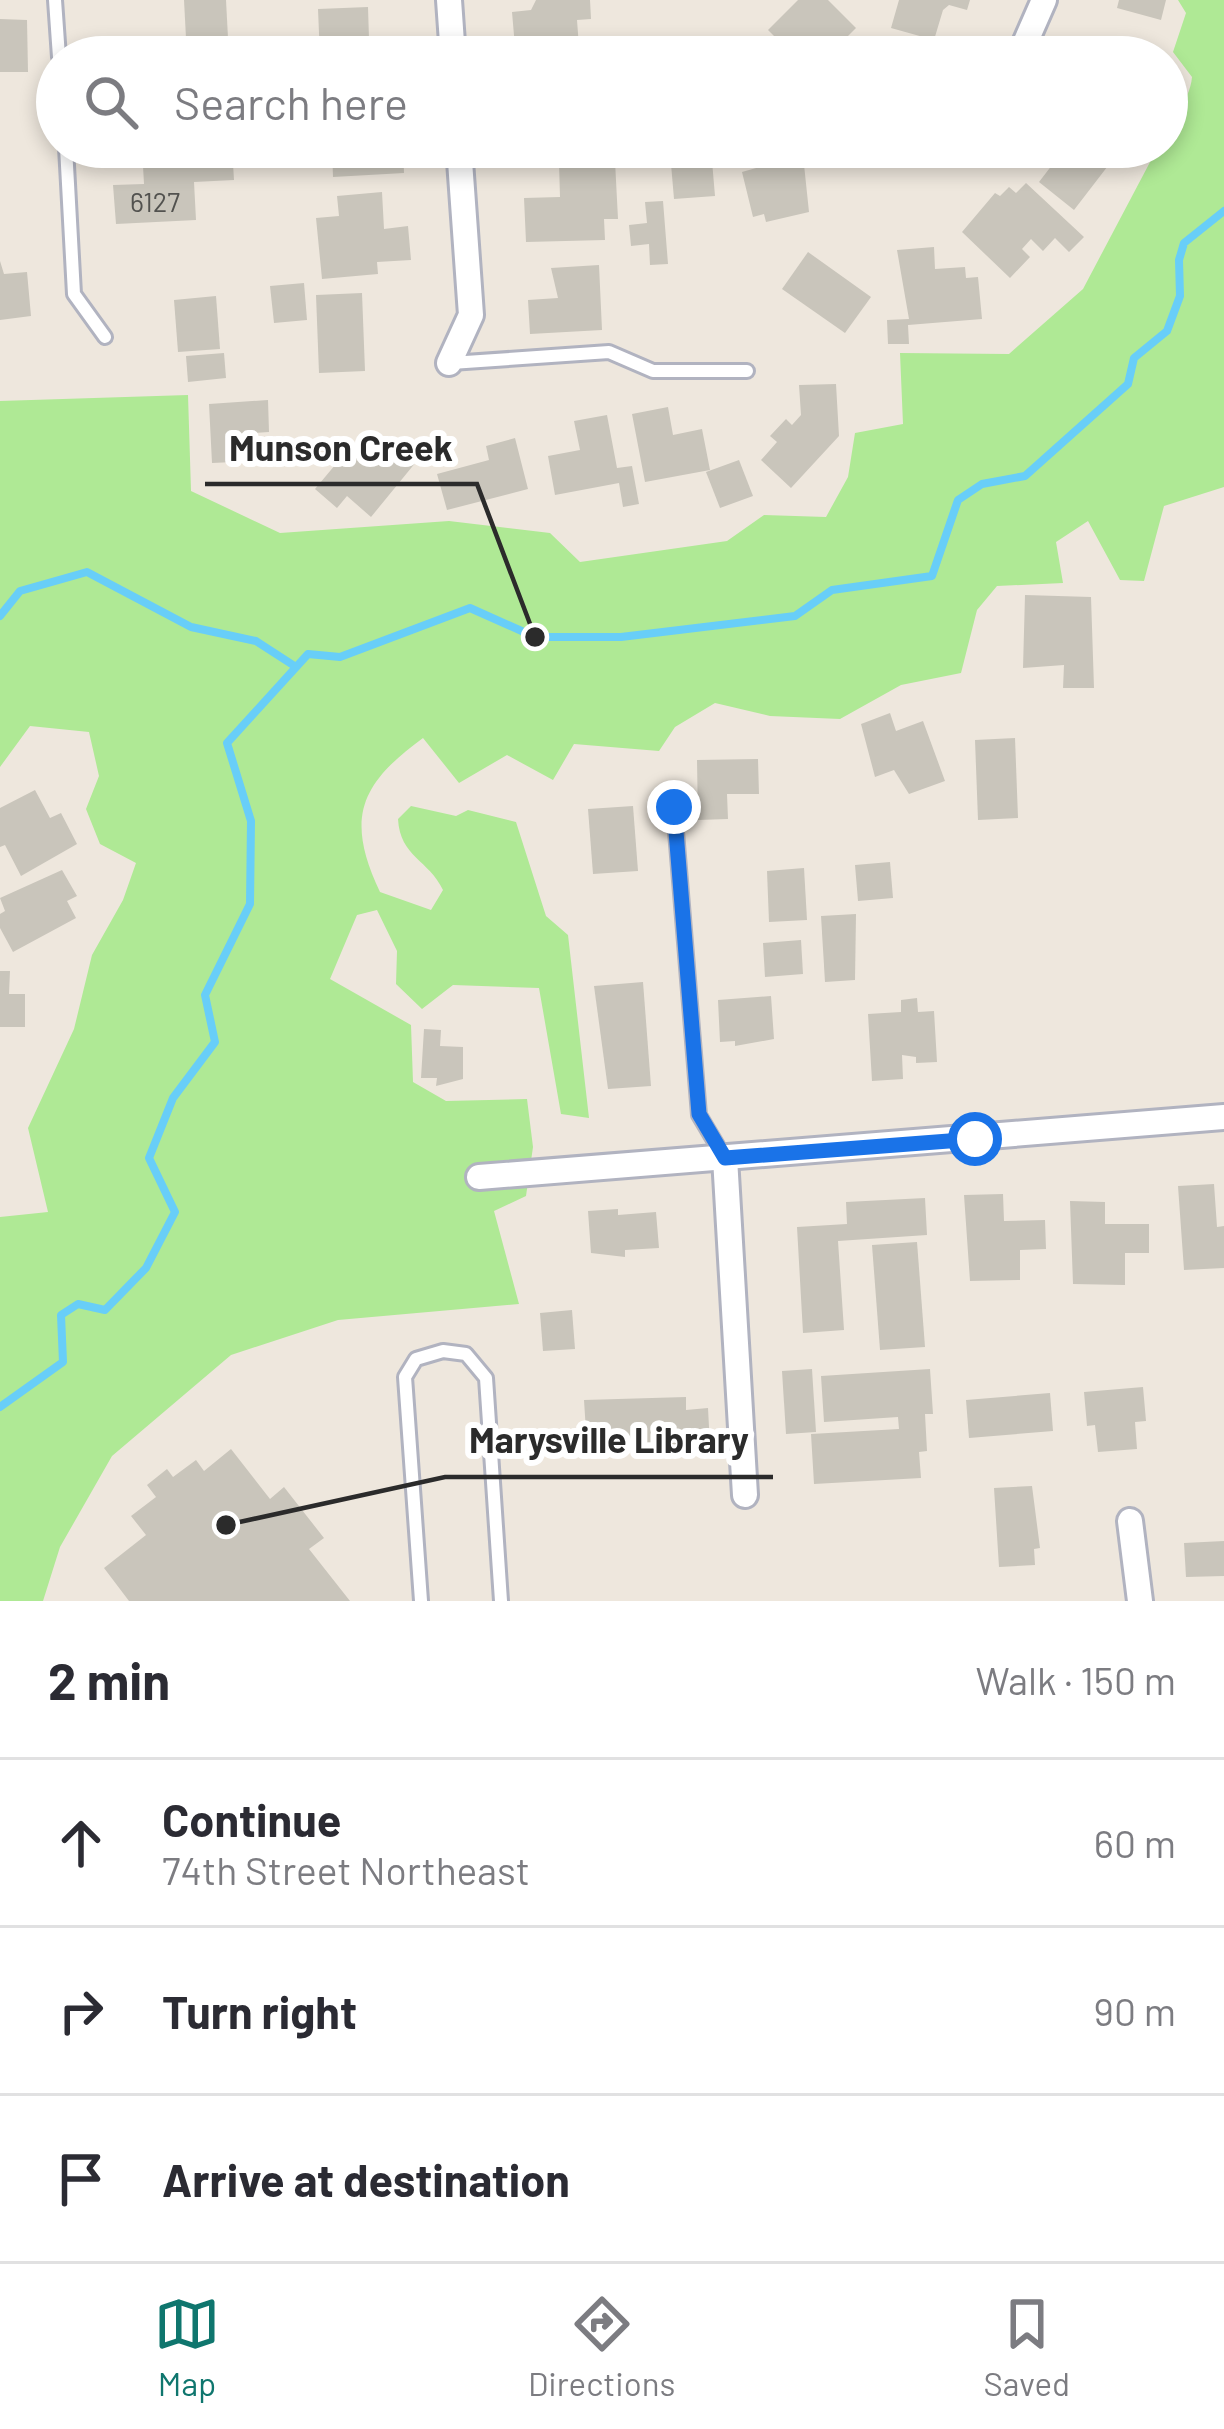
<!DOCTYPE html>
<html lang="en">
<head>
<meta charset="utf-8">
<style>
  :root { --surface:#fff; --page:#f2f2f3; --text:#2b2b33; --muted:#7c7c81; --line:#e1e1e2; --accent:#0f766e }
  body { margin:0; font-family:Barlow,sans-serif; background:var(--page); color:var(--text) }
  .stop { position:absolute; width:36px; height:36px; margin:-27px; border:9px solid #1a73e8; border-radius:50%; background:#fff }
  .stop.end { background:#1a73e8; border-color:#fff; box-shadow:0 3px 12px #0008 }
  .list { margin:0; padding:0; list-style:none }
  h2 { display:flex; justify-content:space-between; align-items:center; height:156px; margin:0; padding:0 48px; font-size:51px }
  h2 small { font-size:39px; font-weight:400; color:var(--muted) }
  .list li { display:grid; grid-template-columns:78px 1fr auto; gap:36px; align-items:center; box-sizing:border-box; height:168px; padding:0 48px; border-top:3px solid var(--line) }
  .list b { display:block; font-size:45px; white-space:nowrap }
  .list p { margin:0; font-size:39px; white-space:nowrap; color:var(--muted) }
  .list em { font-size:39px; font-style:normal; color:var(--muted) }
  .icon { flex:none; width:66px; height:66px; fill:none; stroke:currentColor; stroke-width:2; stroke-linecap:round; stroke-linejoin:round }
  .map { position:relative; flex:none; width:1224px; height:1601px; overflow:hidden }
  .search { position:absolute; background:var(--surface); box-shadow:0 6px 18px #0003; left:36px; right:36px; top:36px; height:132px; display:flex; align-items:center; gap:30px; box-sizing:border-box; padding:0 42px; border-radius:66px; color:var(--muted); font-size:45px }
  .sheet { height:660px; background:var(--surface) }
  nav { display:flex; justify-content:space-around; align-items:center; box-sizing:border-box; height:168px; border-top:3px solid var(--line); background:var(--surface); font-size:33px; color:var(--muted) }
  nav a { display:grid; justify-items:center; gap:6px }
  nav .on { color:var(--accent) }
  .map>svg:first-child { display:block }
</style>
</head>
<body>
<div class="map">
<svg width="1224" height="1601" viewBox="0 0 1224 1601">
  <rect width="100%" height="100%" fill="#eee7dd"/>
  <path fill="#afe995" d="M1178 0H1224V487L1164 506 1144 581 1120 580 1088 521 1056 542 1063 583 997 586 977 610 961 673 901 685 840 719 770 716 715 703 675 727 659 751 574 744 553 780 507 755 459 783 423 738C360 784 345 818 380 892L431 910 443 890C429 860 400 857 398 819L411 806 456 816 468 810 516 822 546 916 568 935 589 1118 561 1114 539 988 453 985 422 1009 396 984 397 951 377 910 357 915 330 979 411 1025 413 1082 446 1101 527 1099 533 1147 526 1196 494 1211 519 1304 338 1320 231 1355 112 1456 60 1547 43 1601H0V1217L48 1212 28 1128 74 1029 92 955 123 900 136 863 100 844 86 809 99 776 89 732 30 726 0 767V401L188 395 191 491 280 533 449 521 550 533 580 562 727 541 764 515 826 517 848 477 855 433 903 424 900 353 1009 354 1083 289 1158 147H1167C1167 120 1190 103 1192 77L1173 52 1186 13Z"/>
  <g fill="none" stroke-linecap="round" stroke-linejoin="round">
    <g stroke="#68cef8" stroke-width="8">
      <path d="M0 616 20 591 87 572 191 627 256 641 293 665"/>
      <path d="M0 1407 63 1362 61 1315 78 1304 105 1310 146 1268 175 1212 149 1158 173 1098 215 1042 205 995 250 904 251 821 227 743 308 654 340 657 470 608 535 637H621L795 616 832 590 932 576 958 500 982 484 1025 476 1128 384 1134 358 1167 331 1180 296 1179 260 1184 243 1224 211"/>
    </g>
  </g>
  <g fill="#c9c5bb">
    <path d="M184 0H226L229 57H187Z"/>
    <path d="M536 0H590L591 19 577 20 579 47H515L512 12 531 10Z"/>
    <path d="M798 0H828L856 28 831 53 815 36 794 56 768 30Z"/>
    <path d="M899 0H970L967 10 949 5 943 10 934 40 891 28Z"/>
    <path d="M1119 0H1166L1161 20 1117 8Z"/>
    <path d="M368 7 369 39 391 38 392 57H320L318 9Z"/>
    <path d="M0 19 27 20 28 72H0Z"/>
    <path d="M232 147 234 180 194 182 196 220 116 224 113 185 144 184 142 148Z"/>
    <path d="M332 147H403L404 173 333 177Z"/>
    <path d="M1048 147H1100L1114 158 1074 210 1039 182 1059 156Z"/>
    <path d="M803 155 809 212 766 222 764 214 753 217 742 172Z"/>
    <path d="M615 161 618 219H604L605 240 526 242 524 198 560 197 559 163Z"/>
    <path d="M712 161 715 196 674 199 671 164Z"/>
    <path d="M1026 183 1084 237 1069 252 1055 238 1043 251 1031 239 1022 249 1030 257 1010 278 962 232 995 193 1000 196 1009 187 1016 193Z"/>
    <path d="M382 192 384 229 408 226 411 260 377 262 378 274 322 279 316 218 339 216 337 196Z"/>
    <path d="M663 201 668 264 650 265 649 244 631 246 629 225 647 223 645 202Z"/>
    <path d="M934 247 935 269 965 267 966 278 978 277 982 319 908 325 909 344H888L887 320 909 319 897 250Z"/>
    <path d="M808 252 871 297 845 333 782 289Z"/>
    <path d="M0 261 4 274 27 272 31 316 0 320Z"/>
    <path d="M599 265 602 330 530 334 528 300 558 298 551 268Z"/>
    <path d="M304 283 307 320 274 323 270 286Z"/>
    <path d="M362 293 365 371 319 373 316 295Z"/>
    <path d="M216 296 220 349 178 352 174 300Z"/>
    <path d="M224 353 226 378 188 382 186 356Z"/>
    <path d="M836 384 839 436 791 488 761 460 777 442 770 436 786 419 792 425 801 415 799 385Z"/>
    <path d="M268 400 269 432 254 433 255 461 212 463 209 404Z"/>
    <path d="M668 407 673 435 702 429 710 470 645 482 632 414Z"/>
    <path d="M607 415 617 468 632 466 639 504 623 507 619 483 555 495 548 456 580 450 574 421Z"/>
    <path d="M515 438 528 489 447 510 437 474 489 460 486 446Z"/>
    <path d="M391 441 416 462 371 517 347 496 337 508 315 489 351 446 372 464Z"/>
    <path d="M739 460 753 496 720 508 706 472Z"/>
    <path d="M1025 595 1091 597 1094 688H1063L1064 665 1023 668Z"/>
    <path d="M890 713 896 731 923 721 945 781 909 794 894 770 875 777 861 724Z"/>
    <path d="M1015 738 1018 818 978 820 975 740Z"/>
    <path d="M758 759 759 794H727L728 819 698 820 697 760Z"/>
    <path d="M35 790 50 818 61 813 77 844 21 876 5 845 0 847V808Z"/>
    <path d="M633 806 638 871 593 874 588 809Z"/>
    <path d="M890 862 893 898 858 901 855 865Z"/>
    <path d="M804 868 807 920 769 922 767 871Z"/>
    <path d="M62 870 77 896 67 901 76 918 13 952 0 928V914L5 911 0 898Z"/>
    <path d="M856 914 855 980 825 982 821 916Z"/>
    <path d="M801 940 803 974 765 977 763 943Z"/>
    <path d="M0 971H10L9 994H25V1027H0Z"/>
    <path d="M643 982 651 1086 608 1089 594 986Z"/>
    <path d="M771 996 774 1039 735 1046V1041L720 1042 718 1000Z"/>
    <path d="M917 998 918 1012 934 1011 937 1062 916 1063V1057L902 1055 903 1079 872 1081 868 1014 901 1012V1000Z"/>
    <path d="M424 1029 441 1030 440 1046 463 1047V1079L436 1086 437 1078H421Z"/>
    <path d="M1214 1184 1217 1227 1224 1226V1268L1184 1270 1178 1186Z"/>
    <path d="M1003 1194 1004 1221 1045 1220 1046 1249 1020 1250V1280L970 1281 964 1195Z"/>
    <path d="M925 1198 927 1235 838 1241 844 1330 803 1333 797 1227 847 1224 846 1202Z"/>
    <path d="M1070 1201 1105 1202V1224H1149V1253H1125V1285L1073 1284Z"/>
    <path d="M618 1209V1215L656 1212 659 1248 625 1250V1257L591 1253 588 1211Z"/>
    <path d="M917 1242 925 1347 880 1350 872 1245Z"/>
    <path d="M572 1310 575 1349 543 1351 540 1313Z"/>
    <path d="M812 1369 816 1432 786 1434 782 1371Z"/>
    <path d="M930 1369 933 1414H925L927 1451 919 1452 921 1478 814 1484 811 1434 899 1429 898 1417 824 1422 821 1376Z"/>
    <path d="M1143 1387 1146 1421 1135 1422 1137 1449 1098 1452 1095 1425 1087 1426 1084 1392Z"/>
    <path d="M1050 1393 1053 1431 969 1438 966 1400Z"/>
    <path d="M686 1397V1410L708 1408 710 1446 670 1448V1441L587 1447 584 1400Z"/>
    <path d="M231 1449 270 1499 284 1487 324 1538 309 1549 350 1601H129L104 1568 146 1535 131 1516 156 1497 147 1485 167 1469 173 1477 196 1460 204 1471Z"/>
    <path d="M1032 1486 1040 1548 1034 1549 1035 1565 999 1567 994 1488Z"/>
    <path d="M1224 1541V1576L1186 1577 1184 1543Z"/>
  </g>
  <g fill="none" stroke-linecap="round" stroke-linejoin="round">
    <defs>
      <g id="lane">
        <path d="M55 0 59 57"/>
        <path d="M66 147 74 294 105 337"/>
        <path d="M451 363 609 352 653 371H747"/>
        <path d="M674 807 699 1115 724 1157"/>
        <path d="M421 1601 405 1377 416 1359 443 1351 466 1354 486 1378 501 1601"/>
      </g>
      <g id="street">
        <path d="M449 0 453 57"/>
        <path d="M1019 57 1044 0"/>
        <path d="M449 363 471 315 459 147"/>
        <path d="M725 1158 745 1495"/>
        <path d="M479 1177 1224 1117"/>
        <path d="M1130 1521 1140 1601"/>
      </g>
    </defs>
    <use href="#lane" stroke="#b1b3c0" stroke-width="18"/>
    <use href="#street" stroke="#b1b3c0" stroke-width="30"/>
    <use href="#lane" stroke="#fff" stroke-width="12"/>
    <use href="#street" stroke="#fff" stroke-width="24"/>
  </g>
  <g fill="none" stroke-linecap="round" stroke-linejoin="round">
    <path stroke="#1a73e8" stroke-width="15" d="M674 807 699 1114 725 1158 975 1139"/>
  </g>
  <g text-anchor="middle" stroke-width="12" stroke-linejoin="round" paint-order="stroke">
    <g font-size="27" fill="#52524f">
      <text x="155" y="212">6127</text>
    </g>
  </g>
  <path fill="none" stroke="#2b2b2b" stroke-width="4.5" d="M535 637L477 484H205M226 1525L445 1477H773"/>
  <g fill="#2b2b2b" stroke="#fff" stroke-width="4.5">
    <circle cx="535" cy="637" r="12"/>
    <circle cx="226" cy="1525" r="12"/>
  </g>
  <g font-size="36" text-anchor="middle" font-weight="bold" fill="#2b2b2b" stroke="#fff" stroke-width="12" stroke-linejoin="round" paint-order="stroke">
    <text x="341" y="461">Munson Creek</text>
    <text x="609" y="1453">Marysville Library</text>
  </g>
</svg>
<div class="stop" style="left:975px;top:1139px"></div>
<div class="stop end" style="left:674px;top:807px"></div>
<div class="search"><svg class="icon" aria-label="search" viewBox="0 0 24 24"><circle cx="10" cy="10" r="6"/><path d="M15 15l6 6"/></svg>Search here</div>
</div>
<section class="sheet">
<h2>2 min<small>Walk · 150 m</small></h2>
<ul class="list">
<li><svg class="icon" aria-label="ahead" viewBox="0 0 24 24"><path d="M12 20V5M6 11l6-6 6 6"/></svg><div><b>Continue</b><p>74th Street Northeast</p></div><em>60 m</em></li>
<li><svg class="icon" aria-label="right" viewBox="0 0 24 24"><path d="M7 20v-9h11M14 6l5 5-5 5"/></svg><div><b>Turn right</b></div><em>90 m</em></li>
<li><svg class="icon" aria-label="arrive" viewBox="0 0 24 24"><path d="M6 21V4h12l-3 4 3 4H6"/></svg><div><b>Arrive at destination</b></div></li>
</ul>
</section>
<nav>
<a class="on"><svg class="icon" aria-label="map" viewBox="0 0 24 24"><path d="M3 6l6-2 6 2 6-2v14l-6 2-6-2-6 2zM9 4v14M15 6v14"/></svg>Map</a>
<a><svg class="icon" aria-label="directions" viewBox="0 0 24 24"><path d="M12 3l9 9-9 9-9-9zM9 14v-3h6M13 9l2 2-2 2"/></svg>Directions</a>
<a><svg class="icon" aria-label="saved" viewBox="0 0 24 24"><path d="M7 4h10v16l-5-4-5 4z"/></svg>Saved</a>
</nav>
</body>
</html>
